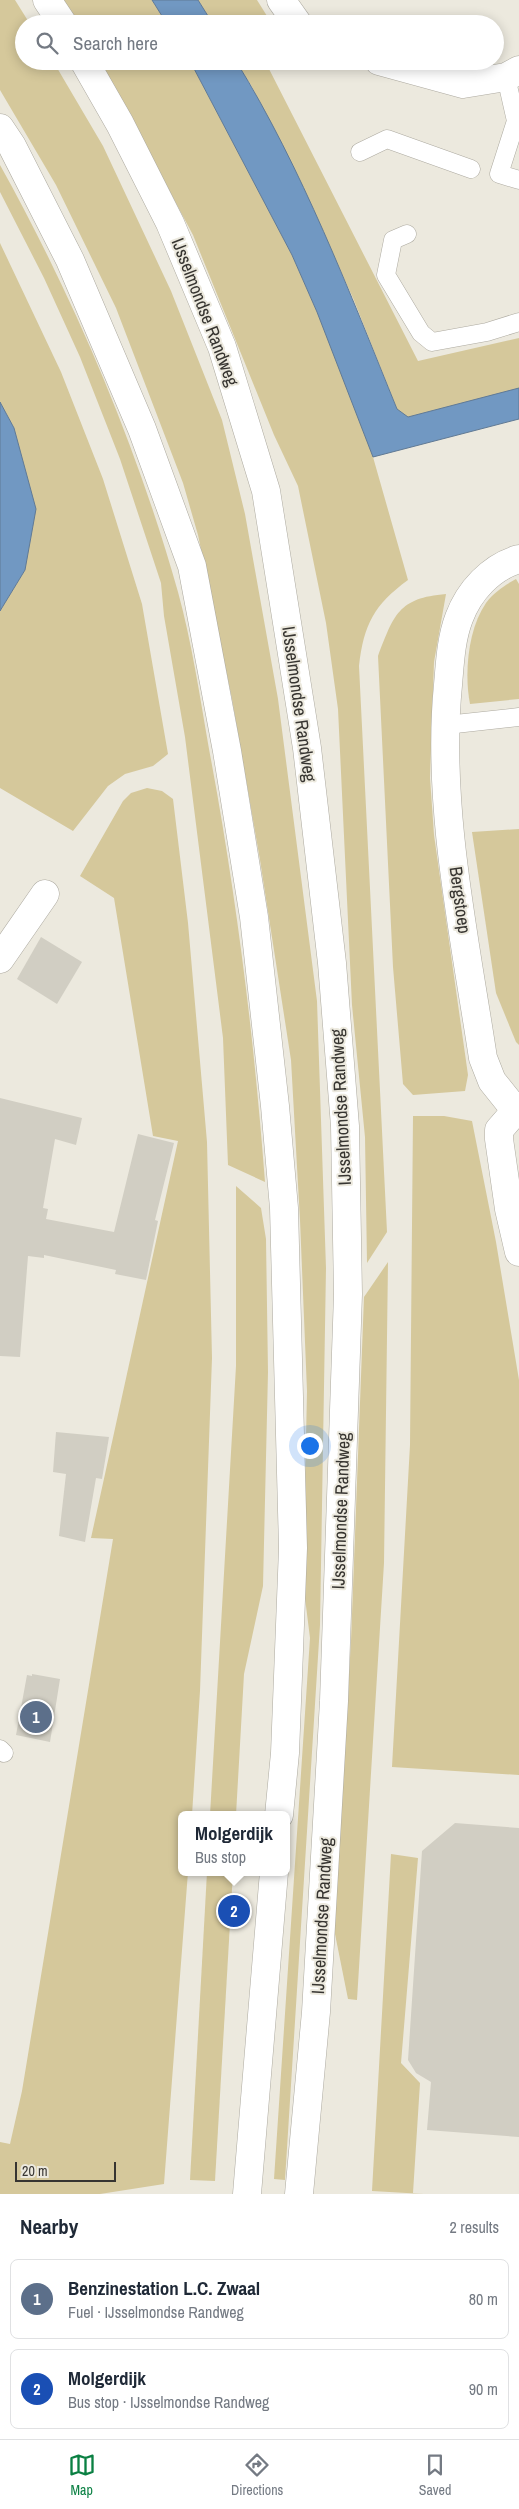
<!DOCTYPE html>
<html lang="en">
<head>
<meta charset="utf-8">
<style>
  :root { --surface:#fff; --page:#f2f2f3; --text:#1f2937; --muted:#747a83; --line:#e0e1e3; --accent:#0b8043 }
  body { margin:0; font-family:"Archivo Narrow",sans-serif; background:var(--page); color:var(--text) }
  .scale { position:absolute; left:15px; bottom:12px; width:101px; box-sizing:border-box; padding-left:5px; border:2px solid #373531; border-top:0; font-size:14px; line-height:18px; white-space:nowrap; color:#373531; -webkit-text-stroke:4px #ece9de; paint-order:stroke }
  .you { position:absolute; left:309px; top:1445px; width:18px; height:18px; margin:-12px; border:4px solid #fff; border-radius:50%; background:#1a73e8; box-shadow:0 0 0 8px #1a73e833 }
  .badge { display:grid; place-items:center; width:32px; height:32px; border-radius:50%; background:var(--accent); color:#fff; font-size:16px; font-weight:700 }
  .pin { position:absolute; translate:-50% -50%; border:2px solid #fff; box-shadow:0 1px 5px #0006 }
  .popup { position:absolute; left:178px; top:1811px; width:112px; height:65px; box-sizing:border-box; display:grid; place-content:center; border-radius:8px; background:var(--surface); filter:drop-shadow(0 1px 4px #0005); font-size:16px; white-space:nowrap; color:var(--muted) }
  .popup b { font-size:19px; color:var(--text) }
  .popup::after { content:''; position:absolute; left:50%; top:100%; margin-left:-10px; border:10px solid transparent; border-top-color:var(--surface) }
  .list { margin:0; padding:0; list-style:none }
  h2 { display:flex; justify-content:space-between; align-items:center; height:65px; margin:0; padding:0 20px; font-size:21px }
  h2 small { font-size:16px; font-weight:400; color:var(--muted) }
  .list li { display:grid; grid-template-columns:32px 1fr auto; gap:15px; align-items:center; box-sizing:border-box; height:80px; margin:0 10px 10px; padding:0 10px; border:1px solid var(--line); border-radius:8px }
  .list b { display:block; font-size:19px; white-space:nowrap }
  .list p { margin:0; font-size:16px; white-space:nowrap; color:var(--muted) }
  .list em { font-size:16px; font-style:normal; color:var(--muted) }
  .icon { flex:none; width:28px; height:28px; fill:none; stroke:currentColor; stroke-width:2; stroke-linecap:round; stroke-linejoin:round }
  .map { position:relative; flex:none; width:519px; height:2194px; overflow:hidden }
  .search { position:absolute; background:var(--surface); box-shadow:0 2px 12px #0003; left:15px; right:15px; top:15px; height:55px; display:flex; align-items:center; gap:12px; box-sizing:border-box; padding:0 18px; border-radius:28px; color:var(--muted); font-size:19px }
  .sheet { height:245px; background:var(--surface) }
  nav { display:flex; justify-content:space-around; align-items:center; box-sizing:border-box; height:70px; border-top:1px solid var(--line); background:var(--surface); font-size:14px; color:var(--muted) }
  nav a { display:grid; justify-items:center; gap:2px }
  nav .on { color:var(--accent) }
  .map>svg:first-child { display:block }
</style>
</head>
<body>
<div class="map">
<svg width="519" height="2194" viewBox="0 0 519 2194">
  <rect width="100%" height="100%" fill="#ece9de"/>
  <g fill="#d5c89b">
    <path d="M0 0H15L30 24H24V61H53L103 146 171 291 222 420 245 514 278 699 317 1001 326 1268 320 1625 285 2180 274 2179 310 1638 303 1582 307 1391 300 1220 291 1060 260 860 232 699 198 535 183 483 116 308 56 185 0 90Z"/>
    <path d="M63 0H152L167 24H79Z"/>
    <path d="M198 0H257L272 24H213Z"/>
    <path d="M100 61H190L292 255 317 312 397 409 353 298 288 158 252 87 236 61H279L268 67 418 361 519 338V419L373 457 408 580C374 605 364 624 359 666L387 1232 367 1263 365 1137 352 1005 338 709 326 623 298 486 274 435 193 235Z"/>
    <path d="M0 165C74 298 137 446 178 592 192 643 200 697 209 749 236 892 254 1036 265 1182L228 1165 223 1038 185 737 164 616 161 583 120 459 80 357 44 278 0 192Z"/>
    <path d="M0 243 61 372 103 479 142 604 168 754 153 766 125 774 108 786 73 831 0 788V611L25 570 14 428 0 402Z"/>
    <path d="M516 579 519 584V699L470 704C464 673 468 629 486 603 494 592 505 585 516 579Z"/>
    <path d="M446 594 434 662 430 778 434 835 468 1075 465 1091 413 1095 403 1084 393 967 378 656C394 615 398 598 446 594Z"/>
    <path d="M147 788 162 791 173 799 188 923 207 1142 212 1358 200 1691 192 1815H182V1872H188L164 2184 100 2194H0V2142L10 2144 22 2091 113 1539 91 1538 178 1141 153 1136 114 898 80 876 123 801 131 793Z"/>
    <path d="M519 829V1045L516 1042 496 993 472 832Z"/>
    <path d="M413 1116H444L472 1121 496 1242 519 1380V1775L392 1767 410 1445Z"/>
    <path d="M236 1186 261 1208 266 1239 268 1372 263 1586 244 1674 236 1815H210L236 1366Z"/>
    <path d="M388 1262 384 1563 357 2000 348 1999 334 1929 351 1641 364 1297Z"/>
    <path d="M391 1854 418 1858 401 2063 420 2083 413 2193 424 2194 372 2191Z"/>
    <path d="M207 1872H233L215 2181 190 2180Z"/>
  </g>
  <g fill="#7198c2" stroke="#607a96">
    <path d="M152 0H198L213 24H167Z"/>
    <path d="M190 61H236C302 168 350 293 397 409L408 417 519 388V419L373 457 317 312 292 255Z"/>
    <path d="M0 402 14 428 36 509 25 570 0 611Z"/>
  </g>
  <g fill="#d1cec3">
    <path d="M41 937 82 962 57 1004 17 979Z"/>
    <path d="M0 1098 82 1118 76 1145 55 1139 43 1208 48 1209 46 1219 114 1232 138 1134 174 1143 155 1220 158 1221 146 1280 115 1274 116 1270 44 1255V1258L28 1256 20 1357 0 1356Z"/>
    <path d="M56 1432 109 1437 102 1479 96 1478 85 1542 59 1536 66 1474 53 1472Z"/>
    <path d="M32 1674 60 1679 50 1742 16 1735 27 1675 32 1676Z"/>
    <path d="M455 1823 519 1828V2137L427 2130 431 2082 416 2073 408 2060 422 1851Z"/>
  </g>
  <g fill="none" stroke-linecap="round" stroke-linejoin="round">
    <defs>
      <g id="service">
        <path d="M506 77 516 121 499 174 519 180"/>
        <path d="M360 152 387 139 471 169"/>
        <path d="M407 234 393 240 386 275 421 333 432 342 487 332 519 322"/>
        <path d="M446 725 519 717"/>
        <path d="M0 1749 4 1753"/>
      </g>
      <g id="minor">
        <path d="M281 0 298 24"/>
        <path d="M379 61 463 84 506 77 519 70"/>
        <path d="M0 959 45 894"/>
        <path d="M519 1107 499 1130V1139L509 1209 519 1252"/>
        <path d="M516 1111 492 1081 483 1058C465 939 436 805 448 685 450 662 451 639 459 618 469 591 491 567 519 559"/>
      </g>
      <g id="secondary">
        <path d="M47 0 63 24"/>
        <path d="M84 61 120 124 170 223 222 347 266 491 307 748 332 963 345 1126 348 1294 334 1701 316 2012 299 2194"/>
        <path d="M0 128 12 146 70 260 142 429 192 566 227 751 254 917 275 1106 284 1208 293 1548 285 1753 279 1815"/>
        <path d="M247 2194 274 1872"/>
      </g>
    </defs>
    <use href="#service" stroke="#adaaa0" stroke-width="19"/>
    <use href="#minor" stroke="#adaaa0" stroke-width="29"/>
    <use href="#secondary" stroke="#adaaa0" stroke-width="29"/>
    <use href="#service" stroke="#fff" stroke-width="18"/>
    <use href="#minor" stroke="#fff" stroke-width="28"/>
    <use href="#secondary" stroke="#fff" stroke-width="28"/>
  </g>
  <g text-anchor="middle" stroke-width="4" stroke-linejoin="round" paint-order="stroke">
    <g font-size="18" fill="#373531" stroke="#ece9de">
      <text transform="translate(205 312) rotate(69)" y="6">IJsselmondse Randweg</text>
      <text transform="translate(299 704) rotate(82)" y="6">IJsselmondse Randweg</text>
      <text transform="translate(460 900) rotate(82)" y="6">Bergstoep</text>
      <text transform="translate(341 1107) rotate(-93)" y="6">IJsselmondse Randweg</text>
      <text transform="translate(341 1511) rotate(-88)" y="6">IJsselmondse Randweg</text>
      <text transform="translate(322 1916) rotate(-87)" y="6">IJsselmondse Randweg</text>
    </g>
  </g>
</svg>
<div class="scale">20 m</div>
<div class="you"></div>
<div class="pin badge" style="left:36px;top:1717px;background:#5c6f8a">1</div>
<div class="pin badge" style="left:234px;top:1911px;background:#1a4fb4">2</div>
<div class="popup"><b>Molgerdijk</b>Bus stop</div>
<div class="search"><svg class="icon" aria-label="search" viewBox="0 0 24 24"><circle cx="10" cy="10" r="6"/><path d="M15 15l6 6"/></svg>Search here</div>
</div>
<section class="sheet">
<h2>Nearby<small>2 results</small></h2>
<ul class="list">
<li><span class="badge" style="background:#5c6f8a">1</span><div><b>Benzinestation L.C. Zwaal</b><p>Fuel · IJsselmondse Randweg</p></div><em>80 m</em></li>
<li><span class="badge" style="background:#1a4fb4">2</span><div><b>Molgerdijk</b><p>Bus stop · IJsselmondse Randweg</p></div><em>90 m</em></li>
</ul>
</section>
<nav>
<a class="on"><svg class="icon" aria-label="map" viewBox="0 0 24 24"><path d="M3 6l6-2 6 2 6-2v14l-6 2-6-2-6 2zM9 4v14M15 6v14"/></svg>Map</a>
<a><svg class="icon" aria-label="directions" viewBox="0 0 24 24"><path d="M12 3l9 9-9 9-9-9zM9 14v-3h6M13 9l2 2-2 2"/></svg>Directions</a>
<a><svg class="icon" aria-label="saved" viewBox="0 0 24 24"><path d="M7 4h10v16l-5-4-5 4z"/></svg>Saved</a>
</nav>
</body>
</html>
